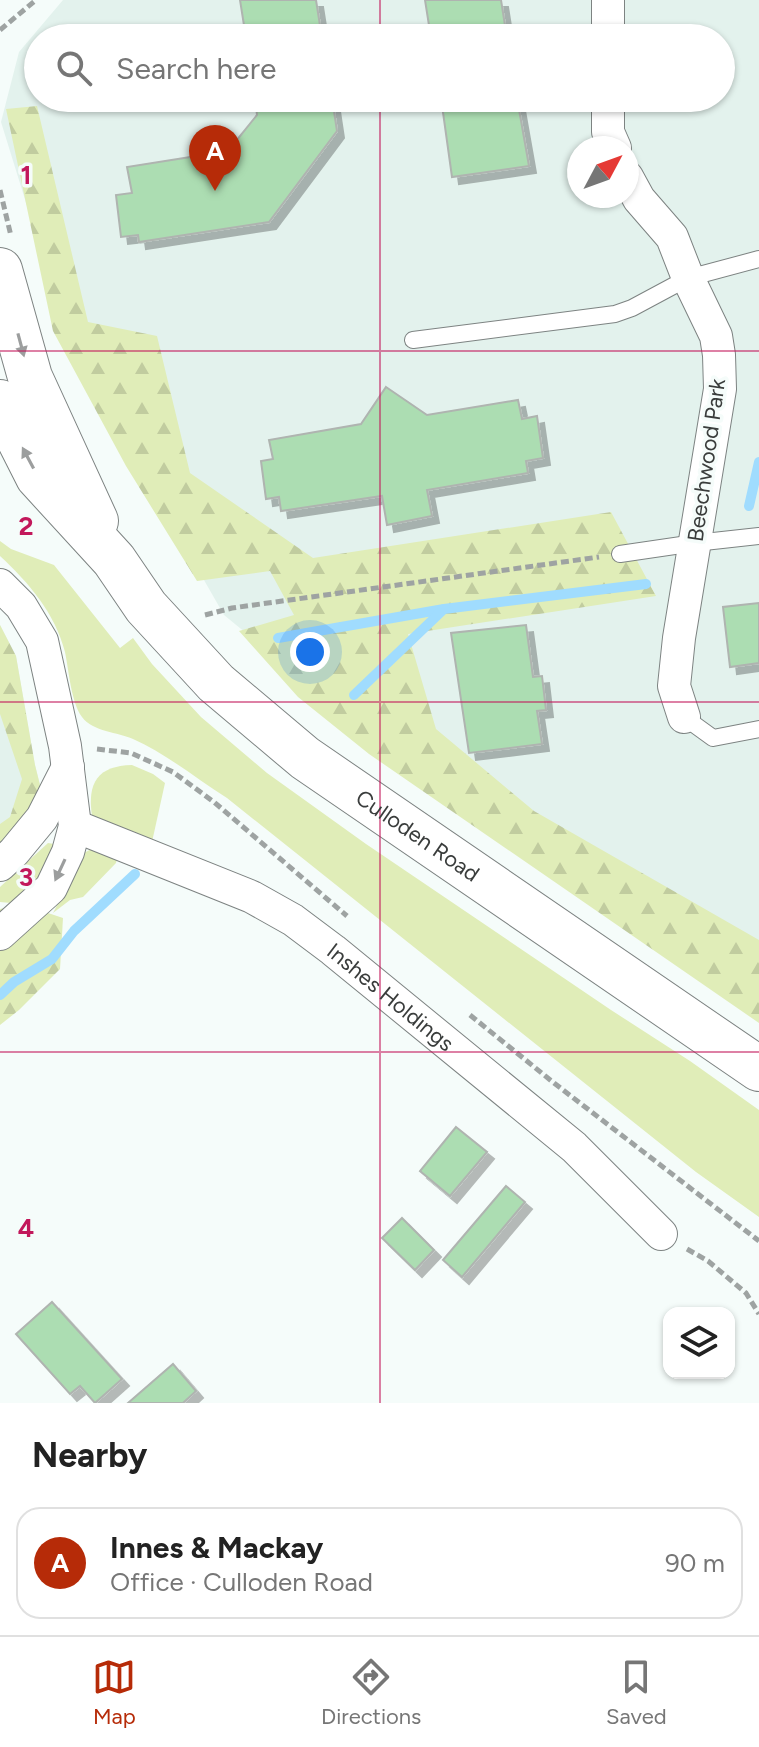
<!DOCTYPE html>
<html lang="en">
<head>
<meta charset="utf-8">
<style>
  :root { --surface:#fff; --page:#f2f2f2; --text:#222; --muted:#767676; --line:#e0e0e0; --accent:#b62b08 }
  body { margin:0; font-family:Figtree,sans-serif; background:var(--page); color:var(--text) }
  .controls { position:absolute; right:24px; bottom:24px; display:grid; overflow:hidden; border-radius:16px; box-shadow:0 2px 6px #0004 }
  .controls button { width:72px; height:72px; display:grid; place-items:center; padding:0; border:0; border-bottom:2px solid var(--line); background:var(--surface); color:var(--text); font:40px sans-serif }
  .compass { position:absolute; left:567px; top:136px; width:72px; height:72px; border-radius:50%; background:var(--surface); box-shadow:0 2px 6px #0004; rotate:49deg }
  .you { position:absolute; left:310px; top:652px; width:28px; height:28px; margin:-20px; border:6px solid #fff; border-radius:50%; background:#1a73e8; box-shadow:0 0 0 12px #1a73e833 }
  .badge { display:grid; place-items:center; width:52px; height:52px; border-radius:50%; background:var(--accent); color:#fff; font-size:26px; font-weight:700 }
  .pin { position:absolute; translate:-50% -66px; filter:drop-shadow(0 2px 4px #0008) }
  .pin::after { content:''; position:absolute; top:42px; width:28px; height:24px; background:inherit; clip-path:polygon(0 0,100% 0,50% 100%) }
  .list { margin:0; padding:0; list-style:none }
  h2 { display:flex; justify-content:space-between; align-items:center; height:104px; margin:0; padding:0 32px; font-size:34px }
  h2 small { font-size:26px; font-weight:400; color:var(--muted) }
  .list li { display:grid; grid-template-columns:52px 1fr auto; gap:24px; align-items:center; box-sizing:border-box; height:112px; margin:0 16px 16px; padding:0 16px; border:2px solid var(--line); border-radius:24px }
  .list b { display:block; font-size:30px; white-space:nowrap }
  .list p { margin:0; font-size:26px; white-space:nowrap; color:var(--muted) }
  .list em { font-size:26px; font-style:normal; color:var(--muted) }
  .icon { flex:none; width:44px; height:44px; fill:none; stroke:currentColor; stroke-width:2; stroke-linecap:round; stroke-linejoin:round }
  .map { position:relative; flex:none; width:759px; height:1403px; overflow:hidden }
  .search { position:absolute; background:var(--surface); box-shadow:0 2px 6px #0004; left:24px; right:24px; top:24px; height:88px; display:flex; align-items:center; gap:20px; box-sizing:border-box; padding:0 28px; border-radius:44px; color:var(--muted); font-size:30px }
  .sheet { height:232px; background:var(--surface) }
  nav { display:flex; justify-content:space-around; align-items:center; box-sizing:border-box; height:112px; border-top:2px solid var(--line); background:var(--surface); font-size:22px; color:var(--muted) }
  nav a { display:grid; justify-items:center; gap:4px }
  nav .on { color:var(--accent) }
  .map>svg:first-child { display:block }
</style>
</head>
<body>
<div class="map">
<svg width="759" height="1403" viewBox="0 0 759 1403">
  <defs>
    <pattern id="forest-firs" width="22" height="20" patternUnits="userSpaceOnUse" patternTransform="scale(2)"><rect width="22" height="20" fill="#e0edb8"/><path d="M5 1l3.5 6h-7zM16 11l3.5 6h-7z" fill="#c1cc9f"/></pattern>
    <filter id="shadow"><feDropShadow dx="7" dy="7" stdDeviation="0" flood-color="#0004"/></filter>
  </defs>
  <rect width="100%" height="100%" fill="#f5fcfa"/>
  <g fill="#e3f2ed" fill-rule="evenodd">
    <path d="M63 0H759V995L455 805 224 615 71 348 1 122 19 52ZM38 38H721V98H38ZM579 148H627V196H579Z"/>
    <path d="M0 625 16 656 35 765 41 789 0 852Z"/>
  </g>
  <g fill="#e0edb8">
    <path d="M0 541 11 549 54 565 120 648 133 638 152 664 201 717 267 773 366 844 611 1010 690 1061 759 1110V1217L696 1172 227 798C197 779 165 753 133 739 118 732 93 732 82 717 71 702 69 671 65 652 55 613 29 583 0 556Z"/>
    <path d="M132 765 153 774 165 783 150 851 92 816C87 782 98 766 132 765Z"/>
    <path d="M48 843 54 844 37 881 11 903 0 902V887Z"/>
    <path d="M93 848 118 855 116 863 83 897 70 900 53 913 84 853Z"/>
  </g>
  <g fill="url(#forest-firs)">
    <path d="M37 106 88 322 157 336 190 473 313 558 611 512 656 596 408 634 436 729 534 811 759 940V1023L369 754 298 697 239 631 294 615 270 571 197 581 126 466 53 331 6 109Z"/>
    <path d="M0 625 16 656 35 765 41 789 30 818 0 852V824L10 817 22 779 0 714Z"/>
    <path d="M21 904 63 918 60 969 19 1010 0 1025V909Z"/>
  </g>
  <g fill="none" stroke-linecap="round" stroke-linejoin="round">
    <g stroke="#a0dcfe" stroke-width="10">
      <path d="M749 506 759 462"/>
      <path d="M278 638 444 609"/>
      <path d="M354 695 444 609 646 584"/>
      <path d="M0 995 14 982 52 959 74 931 135 874"/>
    </g>
  </g>
  <g fill="#acddb2" stroke="#afb4b0" stroke-width="2" filter="url(#shadow)">
    <path d="M240 0H316L322 38H246Z"/>
    <path d="M425 0H501L507 38H431Z"/>
    <path d="M255 98H332L337 131 269 222 139 242 138 235 121 237 116 195 132 193 127 167 228 151 257 115Z"/>
    <path d="M441 98H517L529 166 452 177Z"/>
    <path d="M386 387 427 415 518 400 522 419 537 416 543 458 526 461 528 473 427 490 432 516 387 525 382 496 281 511 279 497 266 499 261 461 273 459 269 440 361 424Z"/>
    <path d="M759 603V663L730 667 723 607Z"/>
    <path d="M526 625 533 677 542 676 546 710 537 711 542 744 469 753 451 633Z"/>
    <path d="M456 1127 487 1152 450 1196 420 1171Z"/>
    <path d="M506 1186 525 1202 462 1277 443 1260Z"/>
    <path d="M402 1218 434 1250 415 1270 382 1238Z"/>
    <path d="M52 1302 122 1379 95 1403 80 1386 70 1394 16 1334Z"/>
    <path d="M173 1364 196 1391 183 1403H128Z"/>
  </g>
  <g fill="none" stroke-linecap="round" stroke-linejoin="round">
    <defs>
      <g id="lane">
        <path d="M413 340 615 314 632 308 688 278 759 259"/>
        <path d="M620 554 695 543 759 536"/>
        <path d="M684 717 713 738 759 729"/>
      </g>
      <g id="street">
        <path d="M608 0V38"/>
        <path d="M608 98V132L615 148"/>
        <path d="M627 177 639 199 672 237 688 278 716 336 719 355 720 389 679 638 674 686 684 717"/>
        <path d="M0 585 21 606 42 641 65 746 75 826 68 852 51 888 0 934"/>
        <path id="s1" d="M75 826 252 897 293 920 333 950 574 1147 661 1234"/>
        <path d="M0 865 14 852 42 818 68 767"/>
      </g>
      <g id="secondary">
        <path d="M0 270 30 377 96 521"/>
        <path id="s2" d="M0 402 38 477 114 560 146 607 216 683 305 758 759 1069"/>
      </g>
    </defs>
    <use href="#lane" stroke="#7d8382" stroke-width="18"/>
    <use href="#street" stroke="#7d8382" stroke-width="34"/>
    <use href="#secondary" stroke="#7d8382" stroke-width="46"/>
    <g stroke="#9ea3a2" stroke-width="5" stroke-dasharray="8 4" stroke-linecap="butt">
      <path d="M0 30 36 0"/>
      <path d="M0 190 11 236"/>
      <path d="M205 615 232 608 599 557"/>
      <path d="M97 749 131 753 173 772 214 802 347 916"/>
      <path d="M470 1015 554 1083 759 1241"/>
      <path d="M687 1249 708 1261 746 1293 759 1314"/>
    </g>
    <use href="#lane" stroke="#fff" stroke-width="16"/>
    <use href="#street" stroke="#fff" stroke-width="32"/>
    <use href="#secondary" stroke="#fff" stroke-width="44"/>
  </g>
  <defs><path id="oneway-solid" d="M-6-.8H1V-3.2L6.5 0L1 3.2V.8H-6Z" transform="scale(2)"/></defs>
  <g fill="#9c9e9e">
    <use href="#oneway-solid" transform="translate(21 345) rotate(75)"/>
    <use href="#oneway-solid" transform="translate(28 458) rotate(-118)"/>
    <use href="#oneway-solid" transform="translate(60 870) rotate(115)"/>
  </g>
  <path fill="none" stroke="#c2185b" stroke-width="2" stroke-opacity="0.55" d="M380 0V38M380 98V1403M0 351H759M0 702H759M0 1052H759"/>
  <g text-anchor="middle" stroke-width="7" stroke-linejoin="round" paint-order="stroke">
    <g font-size="22" fill="#3a3d3c" stroke="#f5fcfa">
      <text transform="translate(706 460) rotate(-82)" y="8">Beechwood Park</text>
      <text dy="8" stroke="none"><textPath href="#s2" startOffset="610">Culloden Road</textPath></text>
      <text dy="8" stroke="none"><textPath href="#s1" startOffset="362">Inshes Holdings</textPath></text>
    </g>
  </g>
  <g font-size="26" text-anchor="middle" font-weight="bold" fill="#c2185b" stroke="#f5fcfa" stroke-width="7" stroke-linejoin="round" paint-order="stroke">
    <text x="26" y="184">1</text>
    <text x="26" y="535">2</text>
    <text x="26" y="886">3</text>
    <text x="26" y="1237">4</text>
  </g>
</svg>
<div class="controls">
<button><svg class="icon" aria-label="layers" viewBox="0 0 24 24"><path d="M12 4l9 5-9 5-9-5zM3 14l9 5 9-5"/></svg></button>
</div>
<svg class="compass" viewBox="-18 -18 36 36"><path d="M0-13l5 13h-10z" fill="#e53935"/><path d="M0 13l5-13h-10z" fill="#767676"/></svg>
<div class="you"></div>
<div class="pin badge" style="left:215px;top:191px">A</div>
<div class="search"><svg class="icon" aria-label="search" viewBox="0 0 24 24"><circle cx="10" cy="10" r="6"/><path d="M15 15l6 6"/></svg>Search here</div>
</div>
<section class="sheet">
<h2>Nearby<small></small></h2>
<ul class="list">
<li><span class="badge">A</span><div><b>Innes &amp; Mackay</b><p>Office · Culloden Road</p></div><em>90 m</em></li>
</ul>
</section>
<nav>
<a class="on"><svg class="icon" aria-label="map" viewBox="0 0 24 24"><path d="M3 6l6-2 6 2 6-2v14l-6 2-6-2-6 2zM9 4v14M15 6v14"/></svg>Map</a>
<a><svg class="icon" aria-label="directions" viewBox="0 0 24 24"><path d="M12 3l9 9-9 9-9-9zM9 14v-3h6M13 9l2 2-2 2"/></svg>Directions</a>
<a><svg class="icon" aria-label="saved" viewBox="0 0 24 24"><path d="M7 4h10v16l-5-4-5 4z"/></svg>Saved</a>
</nav>
</body>
</html>
